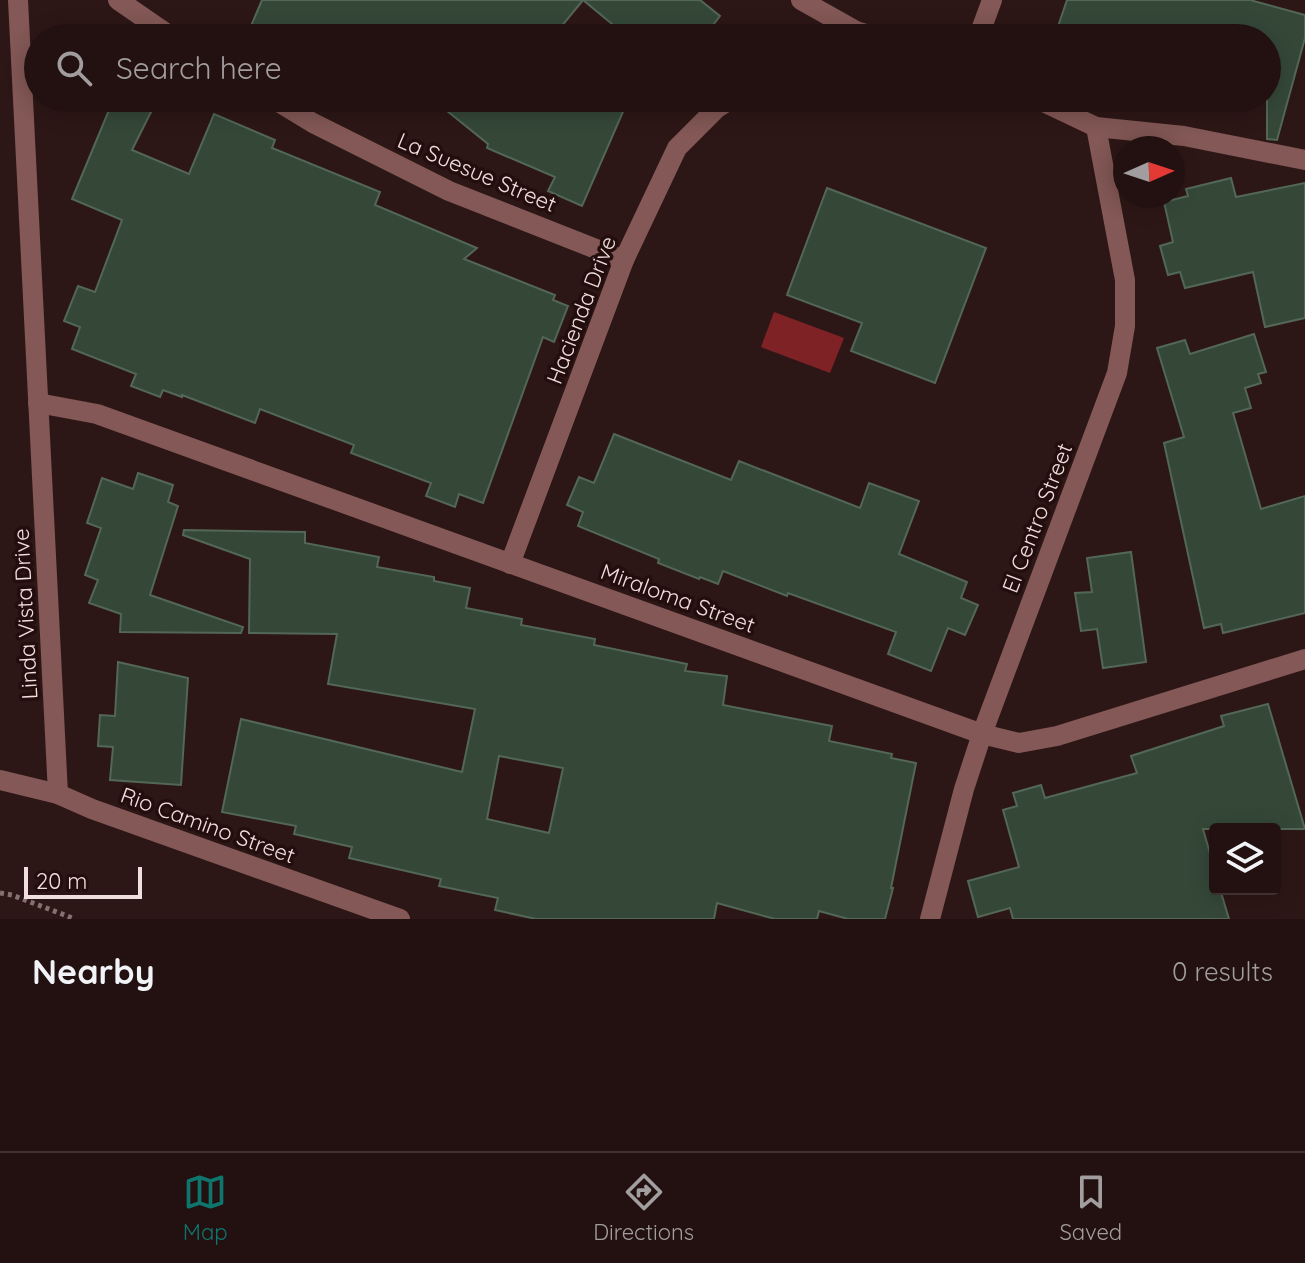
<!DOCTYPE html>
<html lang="en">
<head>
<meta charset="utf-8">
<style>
  :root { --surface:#221110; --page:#2e1f1e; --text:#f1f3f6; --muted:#a29d9f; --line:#3f3130; --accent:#0f766e }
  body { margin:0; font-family:Quicksand,sans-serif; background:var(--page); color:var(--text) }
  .controls { position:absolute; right:24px; bottom:24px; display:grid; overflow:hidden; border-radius:8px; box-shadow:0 4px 20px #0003 }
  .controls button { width:72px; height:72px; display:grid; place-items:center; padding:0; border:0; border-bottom:2px solid var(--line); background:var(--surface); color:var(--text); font:40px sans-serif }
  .compass { position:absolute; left:1113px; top:136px; width:72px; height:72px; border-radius:50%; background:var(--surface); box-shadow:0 4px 20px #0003; rotate:87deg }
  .scale { position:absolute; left:24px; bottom:20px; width:118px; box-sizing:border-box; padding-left:8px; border:4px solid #efdfde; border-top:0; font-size:22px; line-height:28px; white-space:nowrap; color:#efdfde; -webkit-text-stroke:6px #230e0d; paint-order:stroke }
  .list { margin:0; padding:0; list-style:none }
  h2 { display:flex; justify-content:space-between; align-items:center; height:104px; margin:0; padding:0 32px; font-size:34px }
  h2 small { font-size:26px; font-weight:400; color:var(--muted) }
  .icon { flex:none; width:44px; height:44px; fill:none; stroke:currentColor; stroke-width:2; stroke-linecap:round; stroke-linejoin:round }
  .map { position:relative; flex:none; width:1305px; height:919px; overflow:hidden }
  .search { position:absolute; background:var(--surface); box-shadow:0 4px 20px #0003; left:24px; right:24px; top:24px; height:88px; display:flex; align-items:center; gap:20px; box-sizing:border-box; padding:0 28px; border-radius:44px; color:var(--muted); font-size:30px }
  .sheet { height:232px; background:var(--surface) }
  nav { display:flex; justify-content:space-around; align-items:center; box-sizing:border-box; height:112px; border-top:2px solid var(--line); background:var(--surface); font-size:22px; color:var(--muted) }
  nav a { display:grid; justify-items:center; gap:4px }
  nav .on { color:var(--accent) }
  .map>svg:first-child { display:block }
</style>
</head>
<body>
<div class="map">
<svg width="1305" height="919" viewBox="0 0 1305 919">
  <rect width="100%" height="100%" fill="#2d1716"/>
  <path fill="#7f2225" d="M774 312 844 338 830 373 761 347Z"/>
  <g fill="#354838" stroke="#536756" stroke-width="2" fill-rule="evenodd">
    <path d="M262 0H700L720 16 703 38H629L583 0 552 38H266L251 26Z"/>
    <path d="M1067 0H1250L1305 15V38L1277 140 1267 139V38H1054Z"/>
    <path d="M114 98H158L132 150 189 174 214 114 275 140 272 148 380 192 375 205 477 248 464 259 555 295 553 300 568 306 554 342 543 337 483 503 459 494 455 507 426 496 431 483 351 453 354 445 260 409 255 423 182 395V397L163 390 160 397 131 386 136 374 72 349 80 327 64 321 78 286 95 292 122 220 72 199Z"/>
    <path d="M431 98H629L582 206 548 191 555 177 487 148 488 144Z"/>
    <path d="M1231 178 1236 197 1305 183V318L1265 327 1253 272 1185 288 1180 272 1168 275 1160 246 1173 242 1164 202 1188 196 1186 189Z"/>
    <path d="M827 188 986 248 935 383 851 351 862 323 787 295Z"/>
    <path d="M1254 334 1266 372 1258 374 1261 383 1245 388 1251 408 1233 413 1261 509 1305 496V613L1223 633 1221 624 1204 628 1164 443 1184 437 1157 348 1185 340 1190 354Z"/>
    <path d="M614 434 731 480 739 461 860 508 869 483 919 501 899 554 967 582 961 598 978 605 965 635 948 628 931 671 888 654 896 632 788 593 787 596 723 571 718 584 700 577 699 579 658 563 659 559 578 526 583 512 567 505 579 477 594 483Z"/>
    <path d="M138 473 173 485 168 502 178 506 150 595 243 627 241 633 120 632 121 614 89 603 98 580 85 575 101 528 87 523 102 478 133 489Z"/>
    <path d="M184 530 305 532V543L379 557 377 567 434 577V581L470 588 466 608 522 619 521 625 595 639 594 645 687 664 685 671 727 676 723 705 832 726 829 741 892 754 891 758 916 763 891 888H893L885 919H848L819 911 817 919H775L717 903 714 919H536L495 910 498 898 439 886 441 879 349 858 352 847 294 834 296 826 222 812 241 719 462 772 475 709 328 684 337 634 249 633 250 559 183 535ZM499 756 563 768 549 833 487 819Z"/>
    <path d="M1131 552 1146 662 1103 668 1097 629 1081 631 1075 593 1092 592 1087 558Z"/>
    <path d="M118 662 188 678 181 785 110 780 113 747 98 746 100 715 115 716Z"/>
    <path d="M1268 704 1305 829H1203L1215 871V889H1220L1229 919H1013L1010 908 978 917 968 881 1019 867 1003 810 1017 806 1013 793 1041 785 1045 798 1137 773 1131 756 1224 726 1221 716Z"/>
  </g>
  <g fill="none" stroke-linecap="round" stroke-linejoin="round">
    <path stroke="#847170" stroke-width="5" stroke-dasharray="4 4" stroke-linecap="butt" d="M0 893 12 895 75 919"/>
    <g stroke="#835856" stroke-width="20">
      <path d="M18 0 58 794"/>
      <path d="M118 0 173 38"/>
      <path d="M801 0 856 31 880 38"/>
      <path d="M978 38 992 0"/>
      <path d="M272 98 313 123 449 191 624 260"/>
      <path d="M1035 98 1096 127 1184 136 1305 160"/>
      <path d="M38 403 97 414 982 734 1019 743 1057 736 1305 659"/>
      <path d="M510 564 624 260 677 148 717 108 733 98"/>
      <path d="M0 780 58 794 92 809 400 919"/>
      <path d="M930 919 964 789 982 734 1117 373 1125 326V280L1096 127"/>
    </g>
  </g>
  <g text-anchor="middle" stroke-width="7" stroke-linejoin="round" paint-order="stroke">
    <g font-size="22" fill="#efdfde" stroke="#230e0d">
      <text transform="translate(477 172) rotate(23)" y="8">La Suesue Street</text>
      <text transform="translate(581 310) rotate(-69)" y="8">Hacienda Drive</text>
      <text transform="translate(1037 518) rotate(-69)" y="8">El Centro Street</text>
      <text transform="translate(678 598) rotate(20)" y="8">Miraloma Street</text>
      <text transform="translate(25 614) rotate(-93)" y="8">Linda Vista Drive</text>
      <text transform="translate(208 825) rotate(20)" y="8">Rio Camino Street</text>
    </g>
  </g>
</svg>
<div class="controls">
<button><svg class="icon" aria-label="layers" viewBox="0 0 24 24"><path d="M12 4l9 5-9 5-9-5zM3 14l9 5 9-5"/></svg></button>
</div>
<svg class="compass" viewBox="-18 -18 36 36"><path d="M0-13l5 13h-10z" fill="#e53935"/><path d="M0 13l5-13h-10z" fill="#a29d9f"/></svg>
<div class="scale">20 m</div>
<div class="search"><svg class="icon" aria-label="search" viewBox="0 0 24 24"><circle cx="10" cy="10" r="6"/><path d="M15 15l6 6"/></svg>Search here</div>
</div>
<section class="sheet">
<h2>Nearby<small>0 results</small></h2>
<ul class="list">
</ul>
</section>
<nav>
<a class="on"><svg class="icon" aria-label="map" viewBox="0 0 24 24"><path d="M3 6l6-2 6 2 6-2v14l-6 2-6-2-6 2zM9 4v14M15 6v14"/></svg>Map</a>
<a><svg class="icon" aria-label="directions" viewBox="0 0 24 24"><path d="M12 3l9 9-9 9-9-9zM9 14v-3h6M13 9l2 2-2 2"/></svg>Directions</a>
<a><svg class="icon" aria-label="saved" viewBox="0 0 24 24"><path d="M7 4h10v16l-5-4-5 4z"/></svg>Saved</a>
</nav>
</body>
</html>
